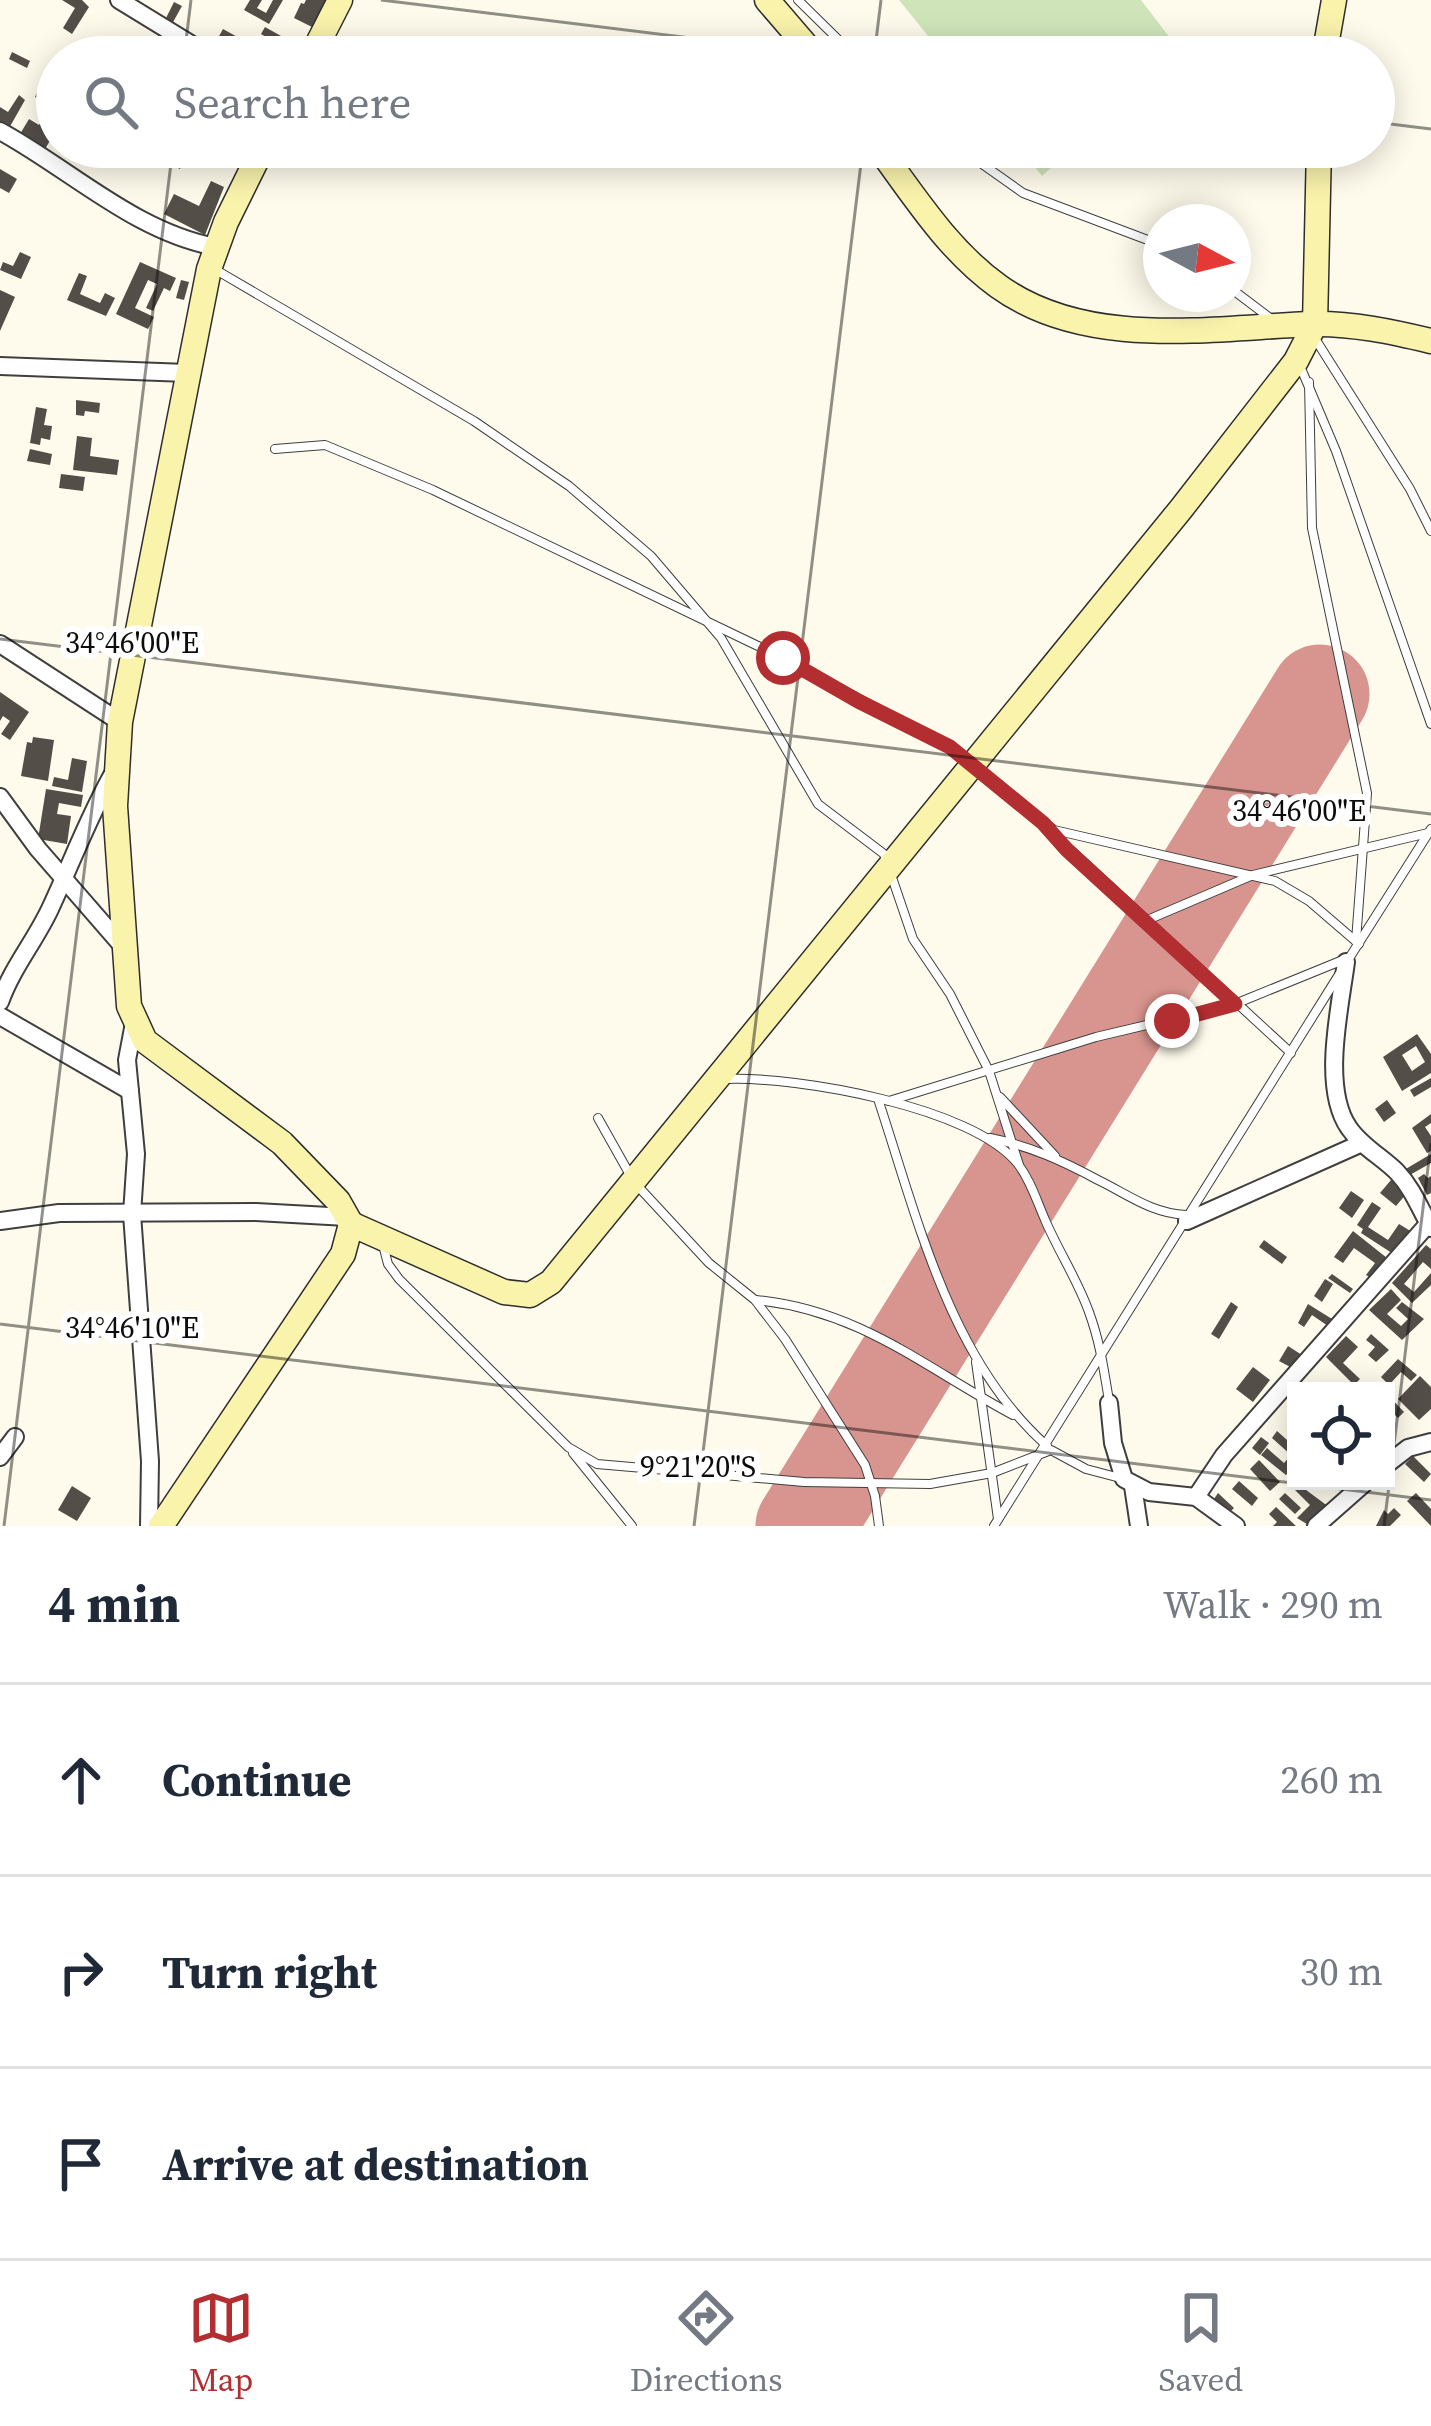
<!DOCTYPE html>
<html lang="en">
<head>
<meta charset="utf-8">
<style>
  :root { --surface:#fff; --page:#f6f6f7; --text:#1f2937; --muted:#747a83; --line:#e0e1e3; --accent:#b22e31 }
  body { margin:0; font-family:"Source Serif 4",serif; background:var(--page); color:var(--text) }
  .controls { position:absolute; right:36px; bottom:36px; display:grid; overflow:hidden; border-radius:0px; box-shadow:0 6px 30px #0003 }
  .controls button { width:108px; height:108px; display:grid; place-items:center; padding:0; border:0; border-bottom:3px solid var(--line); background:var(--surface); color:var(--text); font:60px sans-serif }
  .compass { position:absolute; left:1143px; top:204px; width:108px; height:108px; border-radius:50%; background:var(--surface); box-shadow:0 6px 30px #0003; rotate:97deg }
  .stop { position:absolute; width:36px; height:36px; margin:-27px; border:9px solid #b22e31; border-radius:50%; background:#fff }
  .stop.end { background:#b22e31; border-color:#fff; box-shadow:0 3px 12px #0008 }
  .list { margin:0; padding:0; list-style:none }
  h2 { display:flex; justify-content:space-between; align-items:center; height:156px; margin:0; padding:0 48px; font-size:51px }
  h2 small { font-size:39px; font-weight:400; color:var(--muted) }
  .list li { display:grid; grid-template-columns:78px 1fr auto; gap:36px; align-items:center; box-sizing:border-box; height:192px; padding:0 48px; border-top:3px solid var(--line) }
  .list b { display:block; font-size:45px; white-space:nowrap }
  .list em { font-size:39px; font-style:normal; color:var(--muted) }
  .icon { flex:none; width:66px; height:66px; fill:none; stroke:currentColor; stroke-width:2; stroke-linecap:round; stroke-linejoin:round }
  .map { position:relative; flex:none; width:1431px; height:1526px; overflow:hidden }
  .search { position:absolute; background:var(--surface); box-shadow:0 6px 30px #0003; left:36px; right:36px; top:36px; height:132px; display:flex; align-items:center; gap:30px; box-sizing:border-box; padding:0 42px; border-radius:66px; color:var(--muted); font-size:45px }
  .sheet { height:732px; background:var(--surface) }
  nav { display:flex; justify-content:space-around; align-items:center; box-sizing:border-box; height:168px; border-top:3px solid var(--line); background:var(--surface); font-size:33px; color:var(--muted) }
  nav a { display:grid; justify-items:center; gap:6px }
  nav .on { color:var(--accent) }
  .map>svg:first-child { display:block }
</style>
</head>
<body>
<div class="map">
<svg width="1431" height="1526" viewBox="0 0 1431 1526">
  <rect width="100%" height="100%" fill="#fefbec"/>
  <g fill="#cfe5b9">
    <path d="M899 0H1141L1180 51 1173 57H945Z"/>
    <path d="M1019 147H1074L1042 176Z"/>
  </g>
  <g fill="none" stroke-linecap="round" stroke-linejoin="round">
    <path stroke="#d8948e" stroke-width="99" d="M805 1526 1320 694"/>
  </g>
  <g fill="#544e49" fill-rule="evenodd">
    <path d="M62 0H82L89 7 72 34 63 28 75 8Z"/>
    <path d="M250 0H262L257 8 266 13 273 0H283L269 24 244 10Z"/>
    <path d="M306 0H326L314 28 294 18 301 3 304 4Z"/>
    <path d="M174 2 182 6 172 24 165 20Z"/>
    <path d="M265 27 281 36 276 43 261 34Z"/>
    <path d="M223 29 241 39 236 49 218 38Z"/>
    <path d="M283 38 303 46 299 57H275Z"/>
    <path d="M12 52 30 61 27 68 9 59Z"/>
    <path d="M42 82 53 87 46 102 35 97Z"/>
    <path d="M19 95 25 100 8 130 0 125V107L8 112Z"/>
    <path d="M49 109 57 114V129L45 149 20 134 29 119 39 125Z"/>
    <path d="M62 147H79L91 153 85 165 59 152Z"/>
    <path d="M170 147H191L180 169 171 164 177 151Z"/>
    <path d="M0 169 17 179 9 193 0 188Z"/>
    <path d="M211 181 224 187 205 235 164 214 174 194 199 206Z"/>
    <path d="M20 252 31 257 21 279 0 270 3 262 13 266Z"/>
    <path d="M140 262 176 278 170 291 164 288 153 311 146 308 157 284 148 280 135 308 154 317 148 329 116 314Z"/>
    <path d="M79 273 87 276 80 294 100 303 105 293 115 298 106 316 67 300Z"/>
    <path d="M181 280 189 282 184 300 176 298Z"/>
    <path d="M0 290 15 297 0 331Z"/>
    <path d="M76 400 100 403 99 413 85 411 84 416 76 415Z"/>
    <path d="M36 407 47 409 44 425 52 426 50 440 41 438 40 445 30 443Z"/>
    <path d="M77 436 92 438 90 456 119 460 117 475 73 470Z"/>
    <path d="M30 449 52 454 50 465 27 461Z"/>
    <path d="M61 474 85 477 83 491 59 488Z"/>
    <path d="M0 692 29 712 10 740 1 734 10 721 3 716 0 721Z"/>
    <path d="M33 737 54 740 48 781 21 776 27 742 32 743Z"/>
    <path d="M72 758 87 761 82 792 52 786 54 777 68 780Z"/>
    <path d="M46 789 83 795 81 807 59 803 57 814 71 816 67 844 38 839Z"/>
    <path d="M1417 1034 1431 1054V1073L1402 1091 1383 1057ZM1416 1046 1425 1062 1412 1071 1402 1055Z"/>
    <path d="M1431 1078V1087L1414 1097 1410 1090Z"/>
    <path d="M1387 1100 1396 1113 1384 1122 1375 1109Z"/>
    <path d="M1431 1114V1123L1425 1127 1431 1136V1151L1427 1153 1412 1128Z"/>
    <path d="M1431 1154V1163L1408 1176 1404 1170Z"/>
    <path d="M1424 1174 1428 1178 1431 1176V1193L1427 1195 1418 1178Z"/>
    <path d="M1391 1180 1407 1193 1396 1206 1380 1193Z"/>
    <path d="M1351 1191 1364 1200 1352 1218 1339 1208Z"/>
    <path d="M1372 1202 1381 1208 1368 1227 1388 1240 1399 1224 1412 1232 1398 1257 1361 1233 1363 1229 1357 1225Z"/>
    <path d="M1353 1231 1387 1258 1374 1280 1366 1275 1375 1263 1354 1248 1343 1263 1334 1257Z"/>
    <path d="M1264 1240 1287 1257 1282 1264 1259 1247Z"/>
    <path d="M1426 1245 1431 1249V1269L1423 1262 1404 1284 1414 1292 1431 1273V1285L1412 1303 1392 1283Z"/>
    <path d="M1332 1274 1353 1289 1350 1293 1328 1278Z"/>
    <path d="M1325 1279 1333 1284 1322 1302 1314 1296Z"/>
    <path d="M1391 1289 1401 1300 1387 1314 1401 1326 1408 1319 1396 1308 1402 1302 1424 1319 1402 1340 1369 1310Z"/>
    <path d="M1231 1302 1238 1307 1219 1339 1211 1334Z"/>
    <path d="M1308 1304 1332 1319 1328 1326 1312 1315 1304 1327 1298 1323Z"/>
    <path d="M1371 1334 1389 1350 1376 1362 1368 1355 1375 1347 1366 1340Z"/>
    <path d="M1346 1336 1358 1347 1343 1363 1360 1379 1354 1385 1326 1357Z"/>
    <path d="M1288 1346 1302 1355 1294 1369 1279 1361Z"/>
    <path d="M1398 1359 1417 1375 1411 1381 1401 1372 1389 1385 1381 1377Z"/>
    <path d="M1253 1367 1270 1380 1253 1402 1236 1389Z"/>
    <path d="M1420 1376 1431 1387V1409L1419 1420 1398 1399Z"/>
    <path d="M1386 1393 1404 1412 1398 1418 1386 1406Z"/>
    <path d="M1277 1431 1296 1448V1464L1286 1475 1261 1455 1267 1448 1284 1463 1291 1455 1272 1438Z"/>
    <path d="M1261 1437 1269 1443 1260 1455 1252 1448Z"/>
    <path d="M1413 1456 1431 1474 1424 1482 1405 1464Z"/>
    <path d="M1259 1460 1280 1482 1270 1491 1250 1469Z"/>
    <path d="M1239 1481 1258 1498 1252 1506 1232 1489Z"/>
    <path d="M1294 1481 1329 1507 1310 1526 1297 1518 1310 1505 1290 1485Z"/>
    <path d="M72 1486 91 1498 77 1521 58 1510Z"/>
    <path d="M1218 1493 1234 1508 1229 1513 1214 1499Z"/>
    <path d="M1285 1493 1301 1508 1295 1514 1279 1499Z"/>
    <path d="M1416 1493 1431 1509V1526L1407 1501Z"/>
    <path d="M1276 1507 1296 1526H1273L1277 1522 1269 1514Z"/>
    <path d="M1394 1508 1401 1515 1390 1526H1376L1384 1510 1388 1514Z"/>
  </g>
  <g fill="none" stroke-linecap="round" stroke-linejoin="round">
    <defs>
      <g id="lane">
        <path d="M798 0 856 57"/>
        <path d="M958 147 1023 193 1161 245"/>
        <path d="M216 270 474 421 569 486 651 556 721 638 818 804 884 854 913 939 950 994 989 1071 1019 1165"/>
        <path d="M1233 290 1270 318"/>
        <path d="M1314 337 1410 489 1431 531"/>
        <path d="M1300 366 1336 451 1431 724"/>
        <path d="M1309 382 1312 528 1367 793 1356 941"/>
        <path d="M275 449 325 445 433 490 783 658 949 747 1054 830 1275 881 1309 901 1359 944"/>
        <path d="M1048 829 1291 1053"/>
        <path d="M1145 921 1253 875 1428 833"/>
        <path d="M1348 960 1431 829"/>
        <path d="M726 1079C797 1076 973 1107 1018 1164 1031 1181 1037 1202 1046 1222 1059 1252 1078 1281 1089 1312 1100 1342 1104 1370 1109 1401"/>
        <path d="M1000 1097 1055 1156"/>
        <path d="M889 1101 1096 1037 1235 1004 1343 960"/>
        <path d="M879 1102C918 1220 950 1360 1047 1446"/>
        <path d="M598 1118 634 1182 709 1263 755 1300 785 1339 865 1465 875 1496 879 1526"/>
        <path d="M990 1138C1030 1146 1063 1161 1098 1180 1129 1195 1151 1213 1186 1215"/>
        <path d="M382 1241 388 1264 399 1279 568 1447 597 1464 804 1482 930 1484 992 1473 1051 1450 1086 1469 1124 1479"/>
        <path d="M756 1300C860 1310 925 1368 1013 1415"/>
        <path d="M976 1362 998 1519"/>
        <path d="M573 1453 632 1526"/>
        <path d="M994 1526 1340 973"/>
      </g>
      <g id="street">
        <path d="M119 0 212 57"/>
        <path d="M0 131C70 169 135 232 216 247"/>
        <path d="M0 366 187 373"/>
        <path d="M0 644 120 722"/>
        <path d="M0 797 38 849 125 949"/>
        <path d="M1346 962C1340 1008 1321 1088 1349 1128 1361 1146 1382 1157 1397 1172 1413 1189 1420 1209 1431 1228"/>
        <path d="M0 1002C12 968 35 941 50 909 72 862 89 815 115 770"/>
        <path d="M0 1016 130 1091"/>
        <path d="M134 1023 127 1060 136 1154 132 1214 150 1461 149 1526"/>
        <path d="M0 1221 59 1213 256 1212 347 1217"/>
        <path d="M1187 1221 1362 1143"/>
        <path d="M1109 1403 1113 1443 1124 1479 1149 1492 1196 1497 1236 1526"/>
        <path d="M0 1457 15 1437"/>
        <path d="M1386 1465 1408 1448 1431 1442"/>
        <path d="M1133 1486 1139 1526"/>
        <path d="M1196 1497 1224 1455 1428 1224"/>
        <path d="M1316 1526 1367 1481"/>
      </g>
      <g id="secondary">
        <path d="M767 0 816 57"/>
        <path d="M311 57 340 0"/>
        <path d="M1324 57 1334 0"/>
        <path d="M878 147C914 196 948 250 998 286 1086 350 1211 328 1312 324 1352 323 1393 332 1431 341"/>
        <path d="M351 1224 504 1292 530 1295 551 1282 1181 509 1296 361 1315 324 1319 147"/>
        <path d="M161 1526 343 1254 351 1224 338 1201 282 1143 145 1041 129 1006 115 806 120 722 209 269 226 222 263 147"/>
      </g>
    </defs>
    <use href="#lane" stroke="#3f3f3f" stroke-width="10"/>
    <use href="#street" stroke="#3f3f3f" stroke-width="20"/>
    <use href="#secondary" stroke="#2e2e2e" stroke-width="27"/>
    <use href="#lane" stroke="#fff" stroke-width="8"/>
    <use href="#street" stroke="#fff" stroke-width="16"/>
    <use href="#secondary" stroke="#f9f3ac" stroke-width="24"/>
  </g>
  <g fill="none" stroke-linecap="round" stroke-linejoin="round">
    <path stroke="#b22e31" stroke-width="15" d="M783 658 858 701 950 747 1043 823 1067 850 1235 1004 1172 1021"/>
  </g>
  <path fill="none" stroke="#0c0c0c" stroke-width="3" stroke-opacity="0.45" d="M381 0 845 57M184 57 191 0M874 57 881 0M1374 122 1431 129M0 639 1431 814M0 1324 1431 1500M4 1526 173 147M694 1526 863 147M1384 1526 1431 1143"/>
  <g font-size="30" text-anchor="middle" fill="#0c0c0c" stroke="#fff" stroke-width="12" stroke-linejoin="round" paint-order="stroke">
    <text x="132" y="653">34°46'00"E</text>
    <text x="1299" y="821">34°46'00"E</text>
    <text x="132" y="1338">34°46'10"E</text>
    <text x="698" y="1477">9°21'20"S</text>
  </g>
</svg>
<div class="controls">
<button><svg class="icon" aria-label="locate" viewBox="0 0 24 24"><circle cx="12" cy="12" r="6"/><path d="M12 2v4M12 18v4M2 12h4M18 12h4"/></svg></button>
</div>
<svg class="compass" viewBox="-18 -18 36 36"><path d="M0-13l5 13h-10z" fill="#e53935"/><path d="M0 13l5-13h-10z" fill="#747a83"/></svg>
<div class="stop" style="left:783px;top:658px"></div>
<div class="stop end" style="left:1172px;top:1021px"></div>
<div class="search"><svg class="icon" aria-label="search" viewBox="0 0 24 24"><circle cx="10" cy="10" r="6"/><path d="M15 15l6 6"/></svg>Search here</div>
</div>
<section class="sheet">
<h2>4 min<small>Walk · 290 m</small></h2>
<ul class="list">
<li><svg class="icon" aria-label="ahead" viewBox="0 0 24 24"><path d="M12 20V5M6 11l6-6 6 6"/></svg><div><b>Continue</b></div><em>260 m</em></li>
<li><svg class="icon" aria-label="right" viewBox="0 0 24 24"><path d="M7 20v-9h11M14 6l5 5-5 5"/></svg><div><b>Turn right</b></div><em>30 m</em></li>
<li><svg class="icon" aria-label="arrive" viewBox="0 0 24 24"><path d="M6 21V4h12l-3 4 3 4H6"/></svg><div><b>Arrive at destination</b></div></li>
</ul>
</section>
<nav>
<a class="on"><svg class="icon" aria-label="map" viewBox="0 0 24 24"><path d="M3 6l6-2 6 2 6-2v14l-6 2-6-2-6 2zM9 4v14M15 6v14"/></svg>Map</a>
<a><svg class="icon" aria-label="directions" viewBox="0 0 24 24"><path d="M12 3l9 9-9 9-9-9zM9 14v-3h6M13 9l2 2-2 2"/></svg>Directions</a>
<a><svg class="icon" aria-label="saved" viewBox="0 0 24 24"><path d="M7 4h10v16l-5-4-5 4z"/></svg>Saved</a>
</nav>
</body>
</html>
